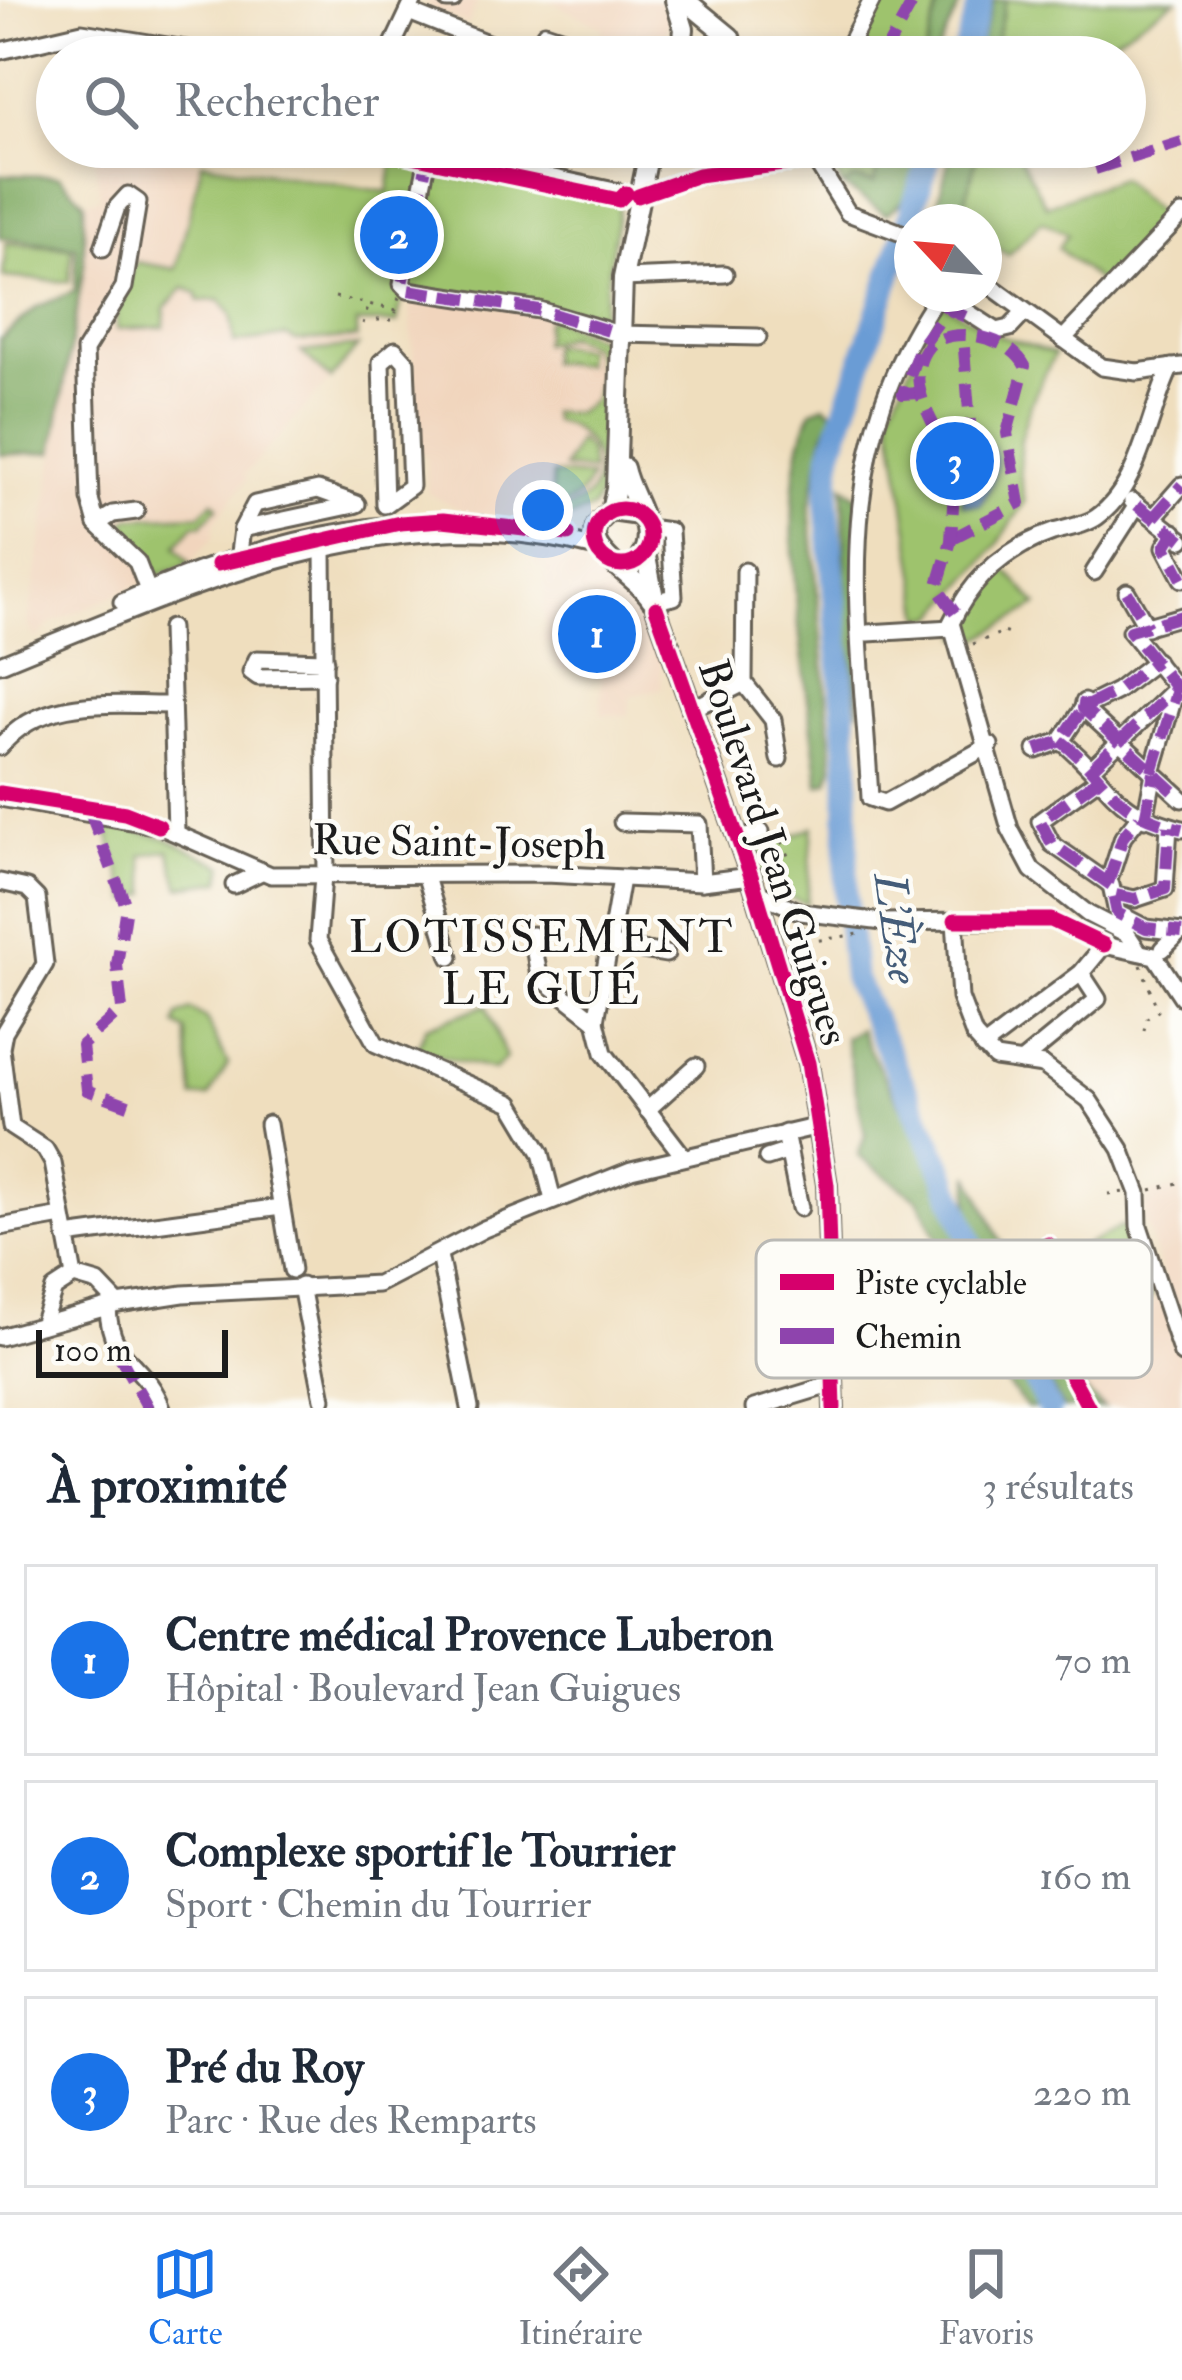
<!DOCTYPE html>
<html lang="fr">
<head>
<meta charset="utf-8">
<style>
  :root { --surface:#fff; --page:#f2f2f3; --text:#1f2937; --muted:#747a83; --line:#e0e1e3; --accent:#1a73e8 }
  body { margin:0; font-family:"IM FELL Double Pica",serif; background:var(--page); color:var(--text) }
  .compass { position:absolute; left:894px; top:204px; width:108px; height:108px; border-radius:50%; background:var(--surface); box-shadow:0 6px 18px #0003; rotate:296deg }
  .scale { position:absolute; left:36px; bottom:30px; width:192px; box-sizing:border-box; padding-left:12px; border:6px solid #1c1c1c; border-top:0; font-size:33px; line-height:42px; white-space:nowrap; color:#1c1c1c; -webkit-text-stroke:9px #fdfcf7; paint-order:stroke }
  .you { position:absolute; left:543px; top:510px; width:42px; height:42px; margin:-30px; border:9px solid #fff; border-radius:50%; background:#1a73e8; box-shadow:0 0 0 18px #1a73e833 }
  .badge { display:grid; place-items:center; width:78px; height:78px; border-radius:50%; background:var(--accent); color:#fff; font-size:39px; font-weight:700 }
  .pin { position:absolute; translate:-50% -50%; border:6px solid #fff; box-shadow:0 3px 12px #0006 }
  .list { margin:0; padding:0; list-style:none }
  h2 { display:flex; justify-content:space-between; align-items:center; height:156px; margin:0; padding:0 48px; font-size:51px }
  h2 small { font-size:39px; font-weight:400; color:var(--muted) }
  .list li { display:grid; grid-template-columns:78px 1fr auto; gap:36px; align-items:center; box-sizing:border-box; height:192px; margin:0 24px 24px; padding:0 24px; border:3px solid var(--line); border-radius:0px }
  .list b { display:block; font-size:45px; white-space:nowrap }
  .list p { margin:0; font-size:39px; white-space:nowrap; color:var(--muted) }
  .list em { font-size:39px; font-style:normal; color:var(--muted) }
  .icon { flex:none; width:66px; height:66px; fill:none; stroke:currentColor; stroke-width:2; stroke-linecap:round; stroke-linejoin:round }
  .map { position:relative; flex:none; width:1182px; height:1408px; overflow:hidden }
  .search { position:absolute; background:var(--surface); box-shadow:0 6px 18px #0003; left:36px; right:36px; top:36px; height:132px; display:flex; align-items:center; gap:30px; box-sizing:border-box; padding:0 42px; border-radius:66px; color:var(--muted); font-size:45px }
  .sheet { height:804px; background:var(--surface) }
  nav { display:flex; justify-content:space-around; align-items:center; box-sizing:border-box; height:168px; border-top:3px solid var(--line); background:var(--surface); font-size:33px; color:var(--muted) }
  nav a { display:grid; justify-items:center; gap:6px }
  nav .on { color:var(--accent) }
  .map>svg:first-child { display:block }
</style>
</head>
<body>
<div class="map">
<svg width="1182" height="1408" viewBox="0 0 1182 1408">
  <rect width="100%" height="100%" fill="#fdfcf7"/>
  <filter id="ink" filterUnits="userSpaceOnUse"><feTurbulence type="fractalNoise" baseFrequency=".00833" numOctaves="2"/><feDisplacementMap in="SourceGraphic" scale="24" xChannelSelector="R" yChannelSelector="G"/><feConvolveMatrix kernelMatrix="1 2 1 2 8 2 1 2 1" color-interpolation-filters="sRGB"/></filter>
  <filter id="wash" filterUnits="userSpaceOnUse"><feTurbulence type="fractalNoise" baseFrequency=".004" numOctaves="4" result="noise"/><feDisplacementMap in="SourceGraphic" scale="48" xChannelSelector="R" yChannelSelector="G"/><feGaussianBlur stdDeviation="2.7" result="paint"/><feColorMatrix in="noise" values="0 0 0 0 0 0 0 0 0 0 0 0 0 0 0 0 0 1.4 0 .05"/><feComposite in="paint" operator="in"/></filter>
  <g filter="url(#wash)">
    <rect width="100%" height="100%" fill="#efdebe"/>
    <g fill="#f1d5bd">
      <path d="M429 0H478L468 25 426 7Z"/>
      <path d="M548 0H659L670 16 662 57 592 56 604 28Z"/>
      <path d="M94 151 202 162 176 270 356 308 358 349 244 475 247 479 214 523 213 538 190 563 52 623 36 639 28 625 84 266V202L100 198Z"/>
      <path d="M415 295 536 312 603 334 606 483 593 510 563 522 467 513 428 493 426 455 418 452 410 300Z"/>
      <path d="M535 547 574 553 636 596 661 660 662 688 630 696 629 715H601V668H559L558 657 552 656V643L544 642V567H536Z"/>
      <path d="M1182 1186V1408H1104L1082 1389 1064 1351 1168 1293 1145 1220 1146 1204 1153 1193Z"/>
    </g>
    <g fill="#9ec36d" stroke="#5d7044" stroke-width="3">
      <path d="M881 0H940L924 57H855Z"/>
      <path d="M1006 0H1176L1085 57H992Z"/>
      <path d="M820 147H896L874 183 854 179 843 186Z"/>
      <path d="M979 147H1014L1046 206 1120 178 1166 221 1103 286 1058 248 1068 234 1042 221 1008 255 987 241 984 245V222H960Z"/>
      <path d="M394 153 620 201 601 318 404 289 397 323H357V338L296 341 286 336 234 343 231 314 219 300 199 301 197 293 184 288 165 308 164 327 116 329 117 309 136 262 176 269 202 162 388 192Z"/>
      <path d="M6 243 72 248 69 282 3 277Z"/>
      <path d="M940 302 1000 336 1055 354C1027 409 1010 440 1025 502L996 547 936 616 923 618 890 412Z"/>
      <path d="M552 318 604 340 605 482 592 509 564 520 525 517 526 512C541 511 560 513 574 506 618 484 593 427 553 421L551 412 576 413 593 401 599 373 591 345 568 336 543 344 546 321Z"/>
      <path d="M551 345 585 348 584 365 549 362Z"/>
      <path d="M358 346 331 379 301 352Z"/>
      <path d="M578 440 588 450 592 471 564 468Z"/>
      <path d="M553 474 591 477C582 495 572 508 551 504Z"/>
      <path d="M213 501 218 506 202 525 195 524 176 546 190 563 152 578 144 557 116 533 129 518 200 515Z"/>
      <path d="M1005 569 1038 605 979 639 960 637C963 608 980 584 1005 569Z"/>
      <path d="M105 823 168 839 224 866 221 881 180 887 169 850 142 855 148 894 129 901Z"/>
      <path d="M813 827 807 904 766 889 755 853Z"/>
      <path d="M486 1005 506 1058 494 1070 416 1051 426 1027Z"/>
      <path d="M191 1010 206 1019 228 1064 209 1097 194 1098 186 1031 176 1025 178 1016Z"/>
      <path d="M1123 1226 1138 1246 1153 1296 1060 1350 1013 1260 1047 1252 1054 1262Z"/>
    </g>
    <g fill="#7ea960" stroke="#4d623e" stroke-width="3">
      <path d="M940 0H962L935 57H924Z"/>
      <path d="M994 0H1006L992 57H975Z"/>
      <path d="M896 147H918C916 176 914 198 886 214L843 186 854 179 874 183 880 153 894 154Z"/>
      <path d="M952 147H979L960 222H933Z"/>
      <path d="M0 175 59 176 84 202V266L53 452 0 455V339L37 307 75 291 76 246 0 238Z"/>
      <path d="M825 405 835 413 824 434 810 509 833 766 829 781 819 785C809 688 769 495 812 410Z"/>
      <path d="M843 486 859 497V712L846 620Z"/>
      <path d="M860 1029C872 1058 888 1083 903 1110 956 1208 985 1315 1049 1408H1027L1001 1377 919 1200 858 1156 865 1135 845 1037Z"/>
      <path d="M970 1174 1006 1253 986 1260 969 1211Z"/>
      <path d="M989 1272 1034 1295 1082 1389 1104 1408H1063Z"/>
    </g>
    <path fill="#6b9cd5" stroke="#445c78" stroke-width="3" d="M990 445C1004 463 990 488 980 505L963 504 964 478 981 447Z"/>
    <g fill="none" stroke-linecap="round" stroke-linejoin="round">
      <g stroke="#6b9cd5" stroke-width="24">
        <path d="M963 57 981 0"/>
        <path d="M933 147 831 453 827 501 848 761 846 894 854 977 943 1170 995 1305 1049 1408"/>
      </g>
    </g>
  </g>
  <g filter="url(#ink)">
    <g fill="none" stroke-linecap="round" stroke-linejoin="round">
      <defs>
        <g id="minor">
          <path d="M447 0H453"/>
          <path d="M409 12 522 57"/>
          <path d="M0 51 82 32 235 57"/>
          <path d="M387 57 414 0"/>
          <path d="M524 57 533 54 545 33 587 47"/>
          <path d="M843 57 872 0"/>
          <path d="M408 147 638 196 698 175 814 160"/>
          <path d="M807 147 848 213 912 237"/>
          <path d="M429 152 402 284 408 290 539 310 619 334 758 337"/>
          <path d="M103 248 117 207 128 195 138 202 124 287 85 350 90 499 97 524 137 562 151 598"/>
          <path d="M623 278 725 274"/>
          <path d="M984 281 1102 367 1137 372 1182 366"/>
          <path d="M1063 339 1182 214"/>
          <path d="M395 350 406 362 411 486 385 505 381 362Z"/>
          <path d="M1132 501 1182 540"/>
          <path d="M1154 517 1182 485"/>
          <path d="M97 524 113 514 136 511"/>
          <path d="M648 528 670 531 674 597 655 601"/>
          <path d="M242 529 354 505"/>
          <path d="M1174 532 1165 547 1182 579"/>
          <path d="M323 549 326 876"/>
          <path d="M238 561 242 529 255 504 318 490 357 504"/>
          <path d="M745 571 744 683 773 720 779 759"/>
          <path d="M1094 572 1137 505"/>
          <path d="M1127 592 1147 627"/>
          <path d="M122 602C234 552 359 514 482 524"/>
          <path d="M1182 616 1130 631 1182 695"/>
          <path d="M170 628 176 831"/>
          <path d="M868 633 951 628"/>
          <path d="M325 661 257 659 251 672 258 677 325 676"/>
          <path d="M0 664C188 588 389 493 596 548"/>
          <path d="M1084 702 1083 708 1182 799"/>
          <path d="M692 709 744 683"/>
          <path d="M1061 741C1114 783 1106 810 1182 829"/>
          <path d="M990 745 885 803 870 798C860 616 827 461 934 301L949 300 997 331 1010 328 1025 312"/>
          <path d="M0 747C41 695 113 705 172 705"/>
          <path d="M1036 750 1061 741 1083 708 1117 691 1156 661"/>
          <path d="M1093 767 1177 687"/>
          <path d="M1152 772 1176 690"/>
          <path d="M1097 780 1040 821 1052 844 1111 885 1117 913 1146 928 1182 932"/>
          <path d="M0 798 159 826 271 875 546 874 702 882 751 876"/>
          <path d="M1145 819 1154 773"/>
          <path d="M622 822 699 824 702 882"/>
          <path d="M738 840 761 832"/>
          <path d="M323 876 318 940 376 1044 511 1103 541 1153 553 1200"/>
          <path d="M426 877 450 957"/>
          <path d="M621 879 596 1021 604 1053 683 1156"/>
          <path d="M0 882 27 888 37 898 45 964 4 1032 1 1048 11 1127 45 1149 53 1163 74 1276"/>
          <path d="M1108 883 1123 837 1139 817"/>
          <path d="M234 885 259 873"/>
          <path d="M756 892 801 912 883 922 1051 920 1104 945 1155 956 1182 997"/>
          <path d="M1116 895 1135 899 1165 889 1169 826"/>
          <path d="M955 920 960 998 974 1035 995 1058 1043 1065 1089 1100 1121 1149 1138 1193 1139 1226 1182 1354"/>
          <path d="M532 935 539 976 596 1021"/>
          <path d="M611 945 666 954"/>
          <path d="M1163 949 1180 932"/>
          <path d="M1139 952 1127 934 1088 914 1032 870 1010 829 951 623C972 578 1006 548 1053 532 1067 528 1086 525 1097 517 1141 486 1148 413 1171 367"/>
          <path d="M983 1047 1081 973 1104 945"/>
          <path d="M1021 1062 1098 999 1081 973"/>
          <path d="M647 1110 696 1066"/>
          <path d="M268 1124 292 1270"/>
          <path d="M785 1133 800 1208"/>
          <path d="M767 1158 789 1151"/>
          <path d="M0 1227 62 1216"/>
          <path d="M66 1236 281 1207"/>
          <path d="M439 1255 470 1408"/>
          <path d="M765 1285 831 1269"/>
          <path d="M301 1286 323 1399"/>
          <path d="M108 1307C109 1363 146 1362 162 1408"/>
          <path d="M42 1325 54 1289 74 1276 98 1283 118 1304"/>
          <path d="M0 1337 118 1304 183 1294 378 1284 484 1229 631 1170 819 1126"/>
          <path d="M754 1408 833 1384"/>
        </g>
        <g id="major">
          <path d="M675 0 684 29 681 57"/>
          <path d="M685 0 730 37 737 57"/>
          <path d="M624 468C630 498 660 530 640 558"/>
          <path d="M611 511 616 488 623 278 650 147"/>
          <path d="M639 515 611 511C564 544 634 571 651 599"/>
          <path d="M645 552 656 608 751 876 808 1063 827 1185 834 1408"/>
        </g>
      </defs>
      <use href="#minor" stroke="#666055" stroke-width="21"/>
      <use href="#major" stroke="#666055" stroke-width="24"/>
      <g stroke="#666055" stroke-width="3" stroke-dasharray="3 9" stroke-linecap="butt">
        <path d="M335 297 396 310 399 297"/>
        <path d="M377 320H394L396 312"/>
        <path d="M363 324 369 304"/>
        <path d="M963 336 967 326"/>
        <path d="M973 644 1006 631 1004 638"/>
        <path d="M771 842 781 840 788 856 784 890"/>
        <path d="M802 926 814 961"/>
        <path d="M807 942 859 934"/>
        <path d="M1141 965 1158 1011 1147 1018 1144 1030"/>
        <path d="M1151 1190 1182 1182"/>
        <path d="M1108 1194 1124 1192"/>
        <path d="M1048 1244 1047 1251 1027 1252 1011 1264 1089 1408"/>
      </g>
      <use href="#minor" stroke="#fff" stroke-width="15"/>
      <use href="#major" stroke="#fff" stroke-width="18"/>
      <g stroke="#8e44ad" stroke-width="12" stroke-dasharray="24 12" stroke-linecap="butt">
        <path d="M882 57 914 0"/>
        <path d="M429 152 402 284 408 290 539 310 619 334"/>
        <path d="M1095 169 1182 142"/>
        <path d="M919 393 903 394 920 347 948 309 970 319 972 315"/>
        <path d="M1137 505 1182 540"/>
        <path d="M1154 517 1182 485"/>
        <path d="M1174 532 1165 547 1182 579"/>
        <path d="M951 539 1020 503 1007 433 1025 366C1010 337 954 324 929 346 898 385 943 432 955 471"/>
        <path d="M1127 592 1147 627"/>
        <path d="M955 613 937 588 951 541 955 471 970 424 963 336"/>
        <path d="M1182 616 1130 631 1182 695"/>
        <path d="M1085 699 1083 708 1182 799"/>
        <path d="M1061 741C1114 783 1106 810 1182 829"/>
        <path d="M1036 750 1061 741 1083 708 1117 691 1156 661"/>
        <path d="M1093 767 1177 687"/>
        <path d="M1152 772 1176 693"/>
        <path d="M1097 780 1040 821 1052 844 1111 885 1117 913 1146 928 1182 932"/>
        <path d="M90 812 126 906 117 965 122 1009 82 1045 87 1090 134 1107"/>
        <path d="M1145 819 1154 773"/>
        <path d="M1108 883 1123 837 1139 817"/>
        <path d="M1116 895 1135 899 1165 889 1169 826"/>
        <path d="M120 1357 148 1408"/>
      </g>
      <defs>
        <g id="cycleway">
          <path d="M401 147 403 154 619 200 626 193"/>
          <path d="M638 196 698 175 814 160"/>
          <circle cx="622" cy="537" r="28"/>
          <path d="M218 564 400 523 443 520 568 534"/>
          <path d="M656 608 751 876 808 1063 827 1185 834 1408"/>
          <path d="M0 793 125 813 159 826"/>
          <path d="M955 920H1051L1104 945"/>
          <path d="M1048 1244 1047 1251 1027 1252 1011 1264 1089 1408"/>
        </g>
      </defs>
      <use href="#cycleway" stroke="#fdfcf7" stroke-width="22"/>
      <use href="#cycleway" stroke="#d6006c" stroke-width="15"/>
    </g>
  </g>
  <g text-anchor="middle" stroke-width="9" stroke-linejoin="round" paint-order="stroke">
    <g font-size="42" fill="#1c1c1c" stroke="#fdfcf7">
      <text transform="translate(459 841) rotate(1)" y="15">Rue Saint-Joseph</text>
      <text transform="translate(775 852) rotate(72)" y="15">Boulevard Jean Guigues</text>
    </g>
    <g font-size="45" font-style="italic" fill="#445c78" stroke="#fdfcf7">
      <text transform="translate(898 928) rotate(82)" y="16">L'Èze</text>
    </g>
    <g font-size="45" letter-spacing="3" fill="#1c1c1c" stroke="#fdfcf7">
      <text x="542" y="952">LOTISSEMENT<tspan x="542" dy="52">LE GUÉ</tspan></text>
    </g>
  </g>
  <rect x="756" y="1240" width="396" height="138" rx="18" fill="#fdfcf7" stroke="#bab9b5" stroke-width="3"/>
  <rect x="780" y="1274" width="54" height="16" fill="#d6006c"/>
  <rect x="780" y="1328" width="54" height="16" fill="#8e44ad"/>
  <g font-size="33" fill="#1c1c1c">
    <text x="855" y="1294">Piste cyclable</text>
    <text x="855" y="1348">Chemin</text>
  </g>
</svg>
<svg class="compass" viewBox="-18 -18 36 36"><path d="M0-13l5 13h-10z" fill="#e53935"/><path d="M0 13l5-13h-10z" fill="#747a83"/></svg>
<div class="scale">100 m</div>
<div class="you"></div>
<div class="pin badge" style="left:597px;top:634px">1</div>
<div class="pin badge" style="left:399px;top:235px">2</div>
<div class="pin badge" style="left:955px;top:461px">3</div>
<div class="search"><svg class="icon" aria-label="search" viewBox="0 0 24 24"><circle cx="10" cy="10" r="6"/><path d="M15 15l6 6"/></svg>Rechercher</div>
</div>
<section class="sheet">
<h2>À proximité<small>3 résultats</small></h2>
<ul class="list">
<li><span class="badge">1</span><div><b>Centre médical Provence Luberon</b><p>Hôpital · Boulevard Jean Guigues</p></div><em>70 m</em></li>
<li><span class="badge">2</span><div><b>Complexe sportif le Tourrier</b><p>Sport · Chemin du Tourrier</p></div><em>160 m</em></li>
<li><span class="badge">3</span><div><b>Pré du Roy</b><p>Parc · Rue des Remparts</p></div><em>220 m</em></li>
</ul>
</section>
<nav>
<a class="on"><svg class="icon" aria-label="map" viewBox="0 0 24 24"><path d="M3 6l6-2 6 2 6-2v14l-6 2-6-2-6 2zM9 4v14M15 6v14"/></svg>Carte</a>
<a><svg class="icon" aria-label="directions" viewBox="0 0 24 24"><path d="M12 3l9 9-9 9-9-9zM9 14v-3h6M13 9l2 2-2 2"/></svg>Itinéraire</a>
<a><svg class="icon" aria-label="saved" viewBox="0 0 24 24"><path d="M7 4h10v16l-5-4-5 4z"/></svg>Favoris</a>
</nav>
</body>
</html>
